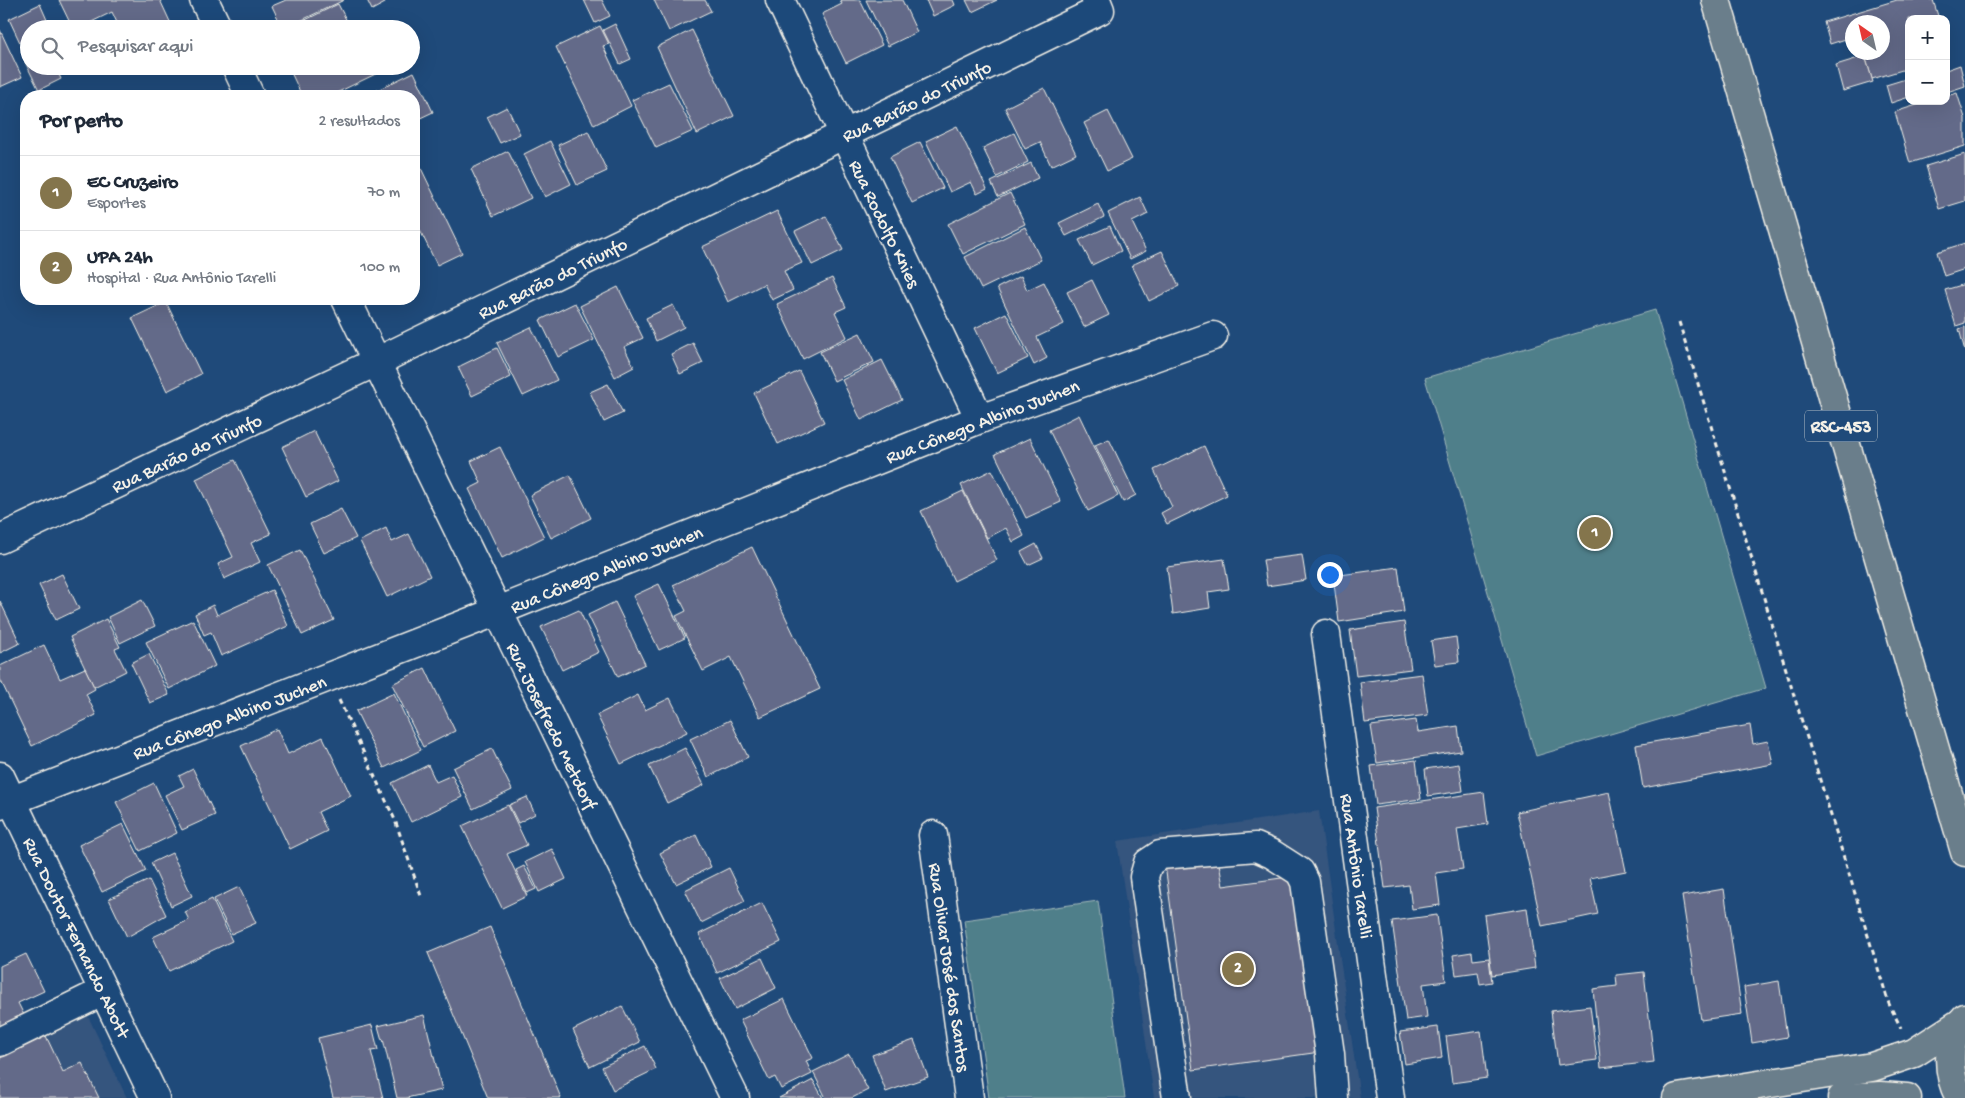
<!DOCTYPE html>
<html lang="pt">
<head>
<meta charset="utf-8">
<style>
  :root { --surface:#fff; --page:#f6f6f7; --text:#1f2937; --muted:#747a83; --line:#e0e1e3; --accent:#84754c }
  body { margin:0; font-family:"Gochi Hand",sans-serif; background:var(--page); color:var(--text) }
  .controls { position:absolute; right:15px; top:15px; display:grid; overflow:hidden; border-radius:10px; box-shadow:0 5px 20px #0002 }
  .controls button { width:45px; height:45px; display:grid; place-items:center; padding:0; border:0; border-bottom:1px solid var(--line); background:var(--surface); color:var(--text); font:25px sans-serif }
  .compass { position:absolute; left:1845px; top:15px; width:45px; height:45px; border-radius:50%; background:var(--surface); box-shadow:0 5px 20px #0002; rotate:326deg }
  .you { position:absolute; left:1329px; top:574px; width:18px; height:18px; margin:-12px; border:4px solid #fff; border-radius:50%; background:#1a73e8; box-shadow:0 0 0 8px #1a73e833 }
  .badge { display:grid; place-items:center; width:32px; height:32px; border-radius:50%; background:var(--accent); color:#fff; font-size:16px; font-weight:700 }
  .pin { position:absolute; translate:-50% -50%; border:2px solid #fff; box-shadow:0 1px 5px #0006 }
  .list { margin:0; padding:0; list-style:none }
  h2 { display:flex; justify-content:space-between; align-items:center; height:65px; margin:0; padding:0 20px; font-size:21px }
  h2 small { font-size:16px; font-weight:400; color:var(--muted) }
  .list li { display:grid; grid-template-columns:32px 1fr auto; gap:15px; align-items:center; box-sizing:border-box; height:75px; padding:0 20px; border-top:1px solid var(--line) }
  .list b { display:block; font-size:19px; white-space:nowrap }
  .list p { margin:0; font-size:16px; white-space:nowrap; color:var(--muted) }
  .list em { font-size:16px; font-style:normal; color:var(--muted) }
  .icon { flex:none; width:28px; height:28px; fill:none; stroke:currentColor; stroke-width:2; stroke-linecap:round; stroke-linejoin:round }
  .map { position:relative; flex:none; width:1965px; height:1098px; overflow:hidden }
  .search { position:absolute; background:var(--surface); box-shadow:0 5px 20px #0002; left:20px; top:20px; width:400px; height:55px; display:flex; align-items:center; gap:12px; box-sizing:border-box; padding:0 18px; border-radius:28px; color:var(--muted); font-size:19px }
  .panel { position:absolute; background:var(--surface); box-shadow:0 5px 20px #0002; left:20px; top:90px; width:400px; height:215px; border-radius:20px }
  .map>svg:first-child { display:block }
</style>
</head>
<body>
<div class="map">
<svg width="1965" height="1098" viewBox="0 0 1965 1098">
  <rect width="100%" height="100%" fill="#1f4a7a"/>
  <filter id="ink" filterUnits="userSpaceOnUse"><feTurbulence type="fractalNoise" baseFrequency=".02" numOctaves="2"/><feDisplacementMap in="SourceGraphic" scale="10" xChannelSelector="R" yChannelSelector="G"/><feConvolveMatrix kernelMatrix="1 2 1 2 8 2 1 2 1" color-interpolation-filters="sRGB"/></filter>
  <g filter="url(#ink)">
    <g fill="#34547e">
      <path d="M1319 811 1360 1098H1154L1117 841Z"/>
      <path d="M88 1016 127 1098H0V1059Z"/>
    </g>
    <g fill="#4f7f8a" stroke="#a2b8b9">
      <path d="M1655 310 1766 688 1536 756 1425 378Z"/>
      <path d="M1098 901 1125 1098H989L964 920Z"/>
    </g>
    <g fill="#646b89" stroke="#f4f1e8">
      <path d="M59 0H160L172 26 167 29H120L112 12 77 29H73Z"/>
      <path d="M286 0H344L283 29 272 6Z"/>
      <path d="M367 0H383L385 3 372 10Z"/>
      <path d="M584 0H602L610 16 595 23Z"/>
      <path d="M654 0H705L711 11 669 31Z"/>
      <path d="M840 0H860L882 45 846 63 822 14 842 4Z"/>
      <path d="M866 0H902L917 32 888 46Z"/>
      <path d="M926 0H953L955 5 933 16Z"/>
      <path d="M966 0H997L972 12Z"/>
      <path d="M1897 0H1933L1939 19H1909V68L1872 79 1864 52H1882V22H1852V37L1830 44 1824 22Z"/>
      <path d="M40 4 51 29H29V46L23 49 9 19Z"/>
      <path d="M338 4 351 29H287Z"/>
      <path d="M615 24 631 59 620 64 603 30Z"/>
      <path d="M600 26 609 44 603 46 631 106 594 125 556 47Z"/>
      <path d="M0 30 22 77 0 87Z"/>
      <path d="M692 30 734 116 697 134 657 47Z"/>
      <path d="M1865 56 1873 82 1843 91 1836 65Z"/>
      <path d="M29 60V66H55L61 79 39 90 25 62Z"/>
      <path d="M1960 65 1965 86 1947 92 1946 70Z"/>
      <path d="M288 66H387L388 68 330 96H302Z"/>
      <path d="M414 72 433 112 414 121V96H370L369 94Z"/>
      <path d="M1909 78V97L1891 103 1886 85Z"/>
      <path d="M669 83 693 131 656 148 632 100Z"/>
      <path d="M1044 88 1076 154 1051 166 1040 142 1025 149 1005 108Z"/>
      <path d="M1957 93 1965 118V146L1910 163 1895 112 1929 101H1946V96Z"/>
      <path d="M507 107 520 134 500 143 487 117Z"/>
      <path d="M1108 111 1132 159 1107 171 1084 123Z"/>
      <path d="M957 126 987 189 977 194 971 182 950 192 926 141Z"/>
      <path d="M588 131 607 171 577 185 558 145Z"/>
      <path d="M1014 133 1028 162 997 177 983 148Z"/>
      <path d="M550 141 571 184 545 197 524 154Z"/>
      <path d="M920 142 943 188 912 203 890 157Z"/>
      <path d="M508 151 531 198 493 216 471 169Z"/>
      <path d="M1965 154V201L1939 209 1926 166Z"/>
      <path d="M1031 163 1038 178 998 197 991 182Z"/>
      <path d="M419 164 462 253 437 265 414 218V167Z"/>
      <path d="M1010 193 1025 224 963 254 948 224Z"/>
      <path d="M1140 197 1148 214 1132 222 1146 251 1130 259 1108 213Z"/>
      <path d="M1098 204 1104 217 1066 236 1059 223Z"/>
      <path d="M777 211 802 263 784 271 793 290 772 300 764 284 728 302 702 247Z"/>
      <path d="M826 216 843 250 812 265 795 231Z"/>
      <path d="M1110 226 1121 251 1092 265 1079 240Z"/>
      <path d="M1025 227 1041 260 981 289 965 257Z"/>
      <path d="M1965 243V269L1944 276 1937 252Z"/>
      <path d="M1162 251 1179 286 1149 301 1132 265Z"/>
      <path d="M1021 276 1027 290 1044 282 1064 324 1037 337 1047 358 1034 365 997 288Z"/>
      <path d="M832 278 846 307 835 312 847 337 803 359 777 304Z"/>
      <path d="M1092 280 1109 315 1084 327 1067 292Z"/>
      <path d="M1965 284V323L1956 326 1945 290Z"/>
      <path d="M618 287 643 338 624 347 634 367 615 377 580 306Z"/>
      <path d="M166 302 201 374 167 391 132 318Z"/>
      <path d="M575 303 594 340 558 357 540 320Z"/>
      <path d="M673 305 684 327 656 341 646 318Z"/>
      <path d="M1006 313 1028 358 997 373 975 328Z"/>
      <path d="M531 327 557 380 523 396 497 343Z"/>
      <path d="M1965 327V351L1959 329Z"/>
      <path d="M860 333 874 362 834 381 820 352Z"/>
      <path d="M693 343 703 363 680 374 671 354Z"/>
      <path d="M497 348 511 377 472 396 458 367Z"/>
      <path d="M882 360 902 400 861 420 842 380Z"/>
      <path d="M799 371 824 422 778 444 754 393Z"/>
      <path d="M608 384 623 413 604 422 590 392Z"/>
      <path d="M1079 415 1118 496 1088 511 1049 430Z"/>
      <path d="M314 431 338 481 306 497 282 447Z"/>
      <path d="M1030 438 1061 502 1026 518 995 454Z"/>
      <path d="M1109 439 1136 495 1123 502 1095 445Z"/>
      <path d="M1204 446 1227 495 1167 524 1161 513 1172 507 1154 470Z"/>
      <path d="M500 447 544 537 502 558 469 489 481 483 471 461Z"/>
      <path d="M235 460 271 534 251 543 260 562 224 579 218 564 233 557 196 479Z"/>
      <path d="M992 470 1024 536 1013 542 1006 528 987 538 961 485Z"/>
      <path d="M570 475 591 518 551 538 530 495Z"/>
      <path d="M963 491 997 560 954 581 921 511Z"/>
      <path d="M341 509 356 538 324 553 310 524Z"/>
      <path d="M386 528 392 542 409 534 430 576 387 597 360 541Z"/>
      <path d="M1036 544 1043 558 1028 565 1021 552Z"/>
      <path d="M752 547 820 689 760 717 731 657 703 671 676 616 686 611 673 585Z"/>
      <path d="M300 550 334 620 302 635 268 565Z"/>
      <path d="M1302 555 1306 580 1267 586 1263 560Z"/>
      <path d="M1224 559 1229 589 1208 592 1210 608 1173 614 1167 567Z"/>
      <path d="M1398 567 1404 612 1339 622 1333 576Z"/>
      <path d="M62 574 79 609 56 620 39 585Z"/>
      <path d="M659 584 685 638 659 650 633 596Z"/>
      <path d="M272 590 288 626 221 656 211 632 204 635 195 614 213 605 217 615Z"/>
      <path d="M142 600 155 626 120 643 108 617Z"/>
      <path d="M0 601 20 643 0 653Z"/>
      <path d="M615 602 645 664 618 677 588 615Z"/>
      <path d="M579 610 599 652 562 670 541 627Z"/>
      <path d="M106 619 120 647 115 649 126 671 94 687 70 637Z"/>
      <path d="M193 620 215 666 169 689 146 642Z"/>
      <path d="M1404 622 1411 669 1356 676 1350 630Z"/>
      <path d="M1456 637 1459 662 1435 665 1431 641Z"/>
      <path d="M44 645 60 679 85 668 95 689 86 694 96 715 32 746 0 679V666Z"/>
      <path d="M149 654 169 695 150 703 131 663Z"/>
      <path d="M425 668 455 731 423 747 392 684Z"/>
      <path d="M1422 674 1428 715 1365 723 1360 682Z"/>
      <path d="M394 693 421 750 384 768 356 711Z"/>
      <path d="M638 695 645 710 670 698 687 732 621 764 597 715Z"/>
      <path d="M730 720 748 757 708 777 690 739Z"/>
      <path d="M1416 720 1418 732 1458 726 1461 751 1377 763 1371 726Z"/>
      <path d="M1750 725 1753 744 1768 741 1773 764 1643 788 1636 745Z"/>
      <path d="M277 729 288 754 323 737 351 796 318 812 327 831 290 849 241 746Z"/>
      <path d="M685 748 704 785 667 803 649 766Z"/>
      <path d="M492 749 512 790 473 809 453 768Z"/>
      <path d="M1416 760 1421 799 1376 805 1371 766Z"/>
      <path d="M1459 764 1463 791 1428 796 1425 769Z"/>
      <path d="M428 765 436 782 452 775 462 797 411 822 392 783Z"/>
      <path d="M193 769 215 815 182 830 165 795 184 786 179 776Z"/>
      <path d="M154 783 177 833 140 851 116 802Z"/>
      <path d="M1484 792 1488 824 1457 829 1463 869 1436 873 1440 905 1412 909 1409 885 1385 888 1374 808Z"/>
      <path d="M1609 792 1626 871 1590 878 1598 914 1542 926 1517 812Z"/>
      <path d="M527 797 535 814 518 823 509 805Z"/>
      <path d="M508 805 527 845 507 854 527 896 502 908 462 826Z"/>
      <path d="M123 824 146 871 102 892 79 845Z"/>
      <path d="M696 835 711 867 676 884 660 853Z"/>
      <path d="M552 849 566 879 539 892 525 862Z"/>
      <path d="M172 853 192 896 171 906 151 863Z"/>
      <path d="M1218 858 1223 886 1296 876 1320 1052 1193 1070 1165 865Z"/>
      <path d="M524 866 536 889 527 893 516 870Z"/>
      <path d="M729 868 745 901 701 923 685 890Z"/>
      <path d="M149 880 166 915 127 937 109 899Z"/>
      <path d="M239 887 256 923 231 934 214 899Z"/>
      <path d="M1724 889 1742 1014 1701 1020 1682 896Z"/>
      <path d="M212 899 232 941 169 971 153 937 189 920 185 912Z"/>
      <path d="M762 903 781 942 717 973 699 934Z"/>
      <path d="M1527 908 1535 968 1492 975 1484 915Z"/>
      <path d="M1437 915 1446 981 1423 984 1427 1017 1406 1020 1392 921Z"/>
      <path d="M490 927 561 1098H488L428 953Z"/>
      <path d="M1472 952 1473 960 1489 958 1492 982 1480 984 1478 972 1456 975 1453 955Z"/>
      <path d="M26 954 44 991 18 1003 25 1017 0 1029V966Z"/>
      <path d="M762 958 776 988 735 1009 720 978Z"/>
      <path d="M1644 972 1654 1062 1601 1068 1593 989 1617 986 1616 975Z"/>
      <path d="M1779 981 1787 1037 1752 1043 1744 987Z"/>
      <path d="M784 999 813 1058 806 1061 812 1074 781 1089 775 1077 769 1080 740 1020Z"/>
      <path d="M622 1006 640 1042 590 1067 573 1030Z"/>
      <path d="M1590 1006 1597 1060 1558 1065 1551 1011Z"/>
      <path d="M424 1015 442 1090 406 1098H397L383 1039 382 1040 378 1026Z"/>
      <path d="M372 1025 378 1050 371 1051 383 1098H333L318 1038Z"/>
      <path d="M1438 1027 1442 1058 1405 1064 1400 1032Z"/>
      <path d="M1481 1031 1487 1078 1452 1083 1446 1036Z"/>
      <path d="M46 1036 63 1072 82 1063 99 1098H0V1058Z"/>
      <path d="M914 1040 928 1077 886 1092 872 1055Z"/>
      <path d="M645 1046 656 1069 613 1090 602 1067Z"/>
      <path d="M849 1054 868 1090 852 1098H826L813 1072Z"/>
      <path d="M813 1080 823 1098H779Z"/>
    </g>
    <g fill="none" stroke-linecap="round" stroke-linejoin="round">
      <defs>
        <g id="minor">
          <path d="M204 0 218 29"/>
          <path d="M780 0 980 419"/>
          <path d="M236 66 250 96"/>
          <path d="M346 299 735 1098"/>
          <path d="M0 539 376 362 1100 10 1096 0"/>
          <path d="M1326 634 1390 1098"/>
          <path d="M0 776 155 1098"/>
          <path d="M0 805 498 611 980 419 1213 336"/>
          <path d="M933 835 969 1098"/>
          <path d="M0 1042 104 991"/>
          <path d="M1177 1098 1144 877 1148 863 1160 855 1256 847 1272 854 1300 872 1305 882 1330 1054 1333 1098"/>
        </g>
        <g id="major">
          <path d="M1677 1098 1872 1067 1914 1053 1962 1022"/>
          <path d="M1842 1098 1881 1096 1907 1098"/>
          <path d="M1960 1098C1947 1075 1945 1039 1965 1018"/>
        </g>
        <path id="highway" d="M1716 0 1965 852"/>
      </defs>
      <use href="#minor" stroke="#f4f1e8" stroke-width="31"/>
      <use href="#major" stroke="#f4f1e8" stroke-width="31"/>
      <use href="#highway" stroke="#f4f1e8" stroke-width="31"/>
      <g stroke="#f4f1e8" stroke-width="3" stroke-dasharray="5 4" stroke-linecap="butt">
        <path d="M1679 322 1889 1004 1901 1028"/>
        <path d="M339 700 395 820 421 896"/>
      </g>
      <use href="#minor" stroke="#1f4a7a" stroke-width="28"/>
      <use href="#major" stroke="#6b7e8b" stroke-width="28"/>
      <use href="#highway" stroke="#6b7e8b" stroke-width="28"/>
    </g>
  </g>
  <g text-anchor="middle" stroke-width="4.5" stroke-linejoin="round" paint-order="stroke">
    <rect fill="#1f4a7a" stroke="#b4bfc7" stroke-width="1" x="1805" y="410.5" width="72" height="31" rx="4"/>
    <g font-size="18" font-weight="bold" fill="#f4f1e8">
      <text x="1841" y="432">RSC-453</text>
    </g>
    <g font-size="19" fill="#f4f1e8" stroke="#1f4a7a">
      <text transform="translate(916 100) rotate(-26)" y="7">Rua Barão do Triunfo</text>
      <text transform="translate(886 223) rotate(64)" y="7">Rua Rodolfo Knies</text>
      <text transform="translate(552 277) rotate(-26)" y="7">Rua Barão do Triunfo</text>
      <text transform="translate(982 420) rotate(-21)" y="7">Rua Cônego Albino Juchen</text>
      <text transform="translate(186 452) rotate(-25)" y="7">Rua Barão do Triunfo</text>
      <text transform="translate(606 568) rotate(-22)" y="7">Rua Cônego Albino Juchen</text>
      <text transform="translate(229 716) rotate(-21)" y="7">Rua Cônego Albino Juchen</text>
      <text transform="translate(553 725) rotate(64)" y="7">Rua Josefredo Metdorf</text>
      <text transform="translate(1358 866) rotate(82)" y="7">Rua Antônio Tarelli</text>
      <text transform="translate(78 937) rotate(64)" y="7">Rua Doutor Fernando Abott</text>
      <text transform="translate(951 967) rotate(82)" y="7">Rua Olivar José dos Santos</text>
    </g>
  </g>
</svg>
<div class="controls">
<button>+</button>
<button>−</button>
</div>
<svg class="compass" viewBox="-18 -18 36 36"><path d="M0-13l5 13h-10z" fill="#e53935"/><path d="M0 13l5-13h-10z" fill="#747a83"/></svg>
<div class="you"></div>
<div class="pin badge" style="left:1595px;top:533px">1</div>
<div class="pin badge" style="left:1238px;top:969px">2</div>
<div class="search"><svg class="icon" aria-label="search" viewBox="0 0 24 24"><circle cx="10" cy="10" r="6"/><path d="M15 15l6 6"/></svg>Pesquisar aqui</div>
<section class="panel">
<h2>Por perto<small>2 resultados</small></h2>
<ul class="list">
<li><span class="badge">1</span><div><b>EC Cruzeiro</b><p>Esportes</p></div><em>70 m</em></li>
<li><span class="badge">2</span><div><b>UPA 24h</b><p>Hospital · Rua Antônio Tarelli</p></div><em>100 m</em></li>
</ul>
</section>
</div>
</body>
</html>
